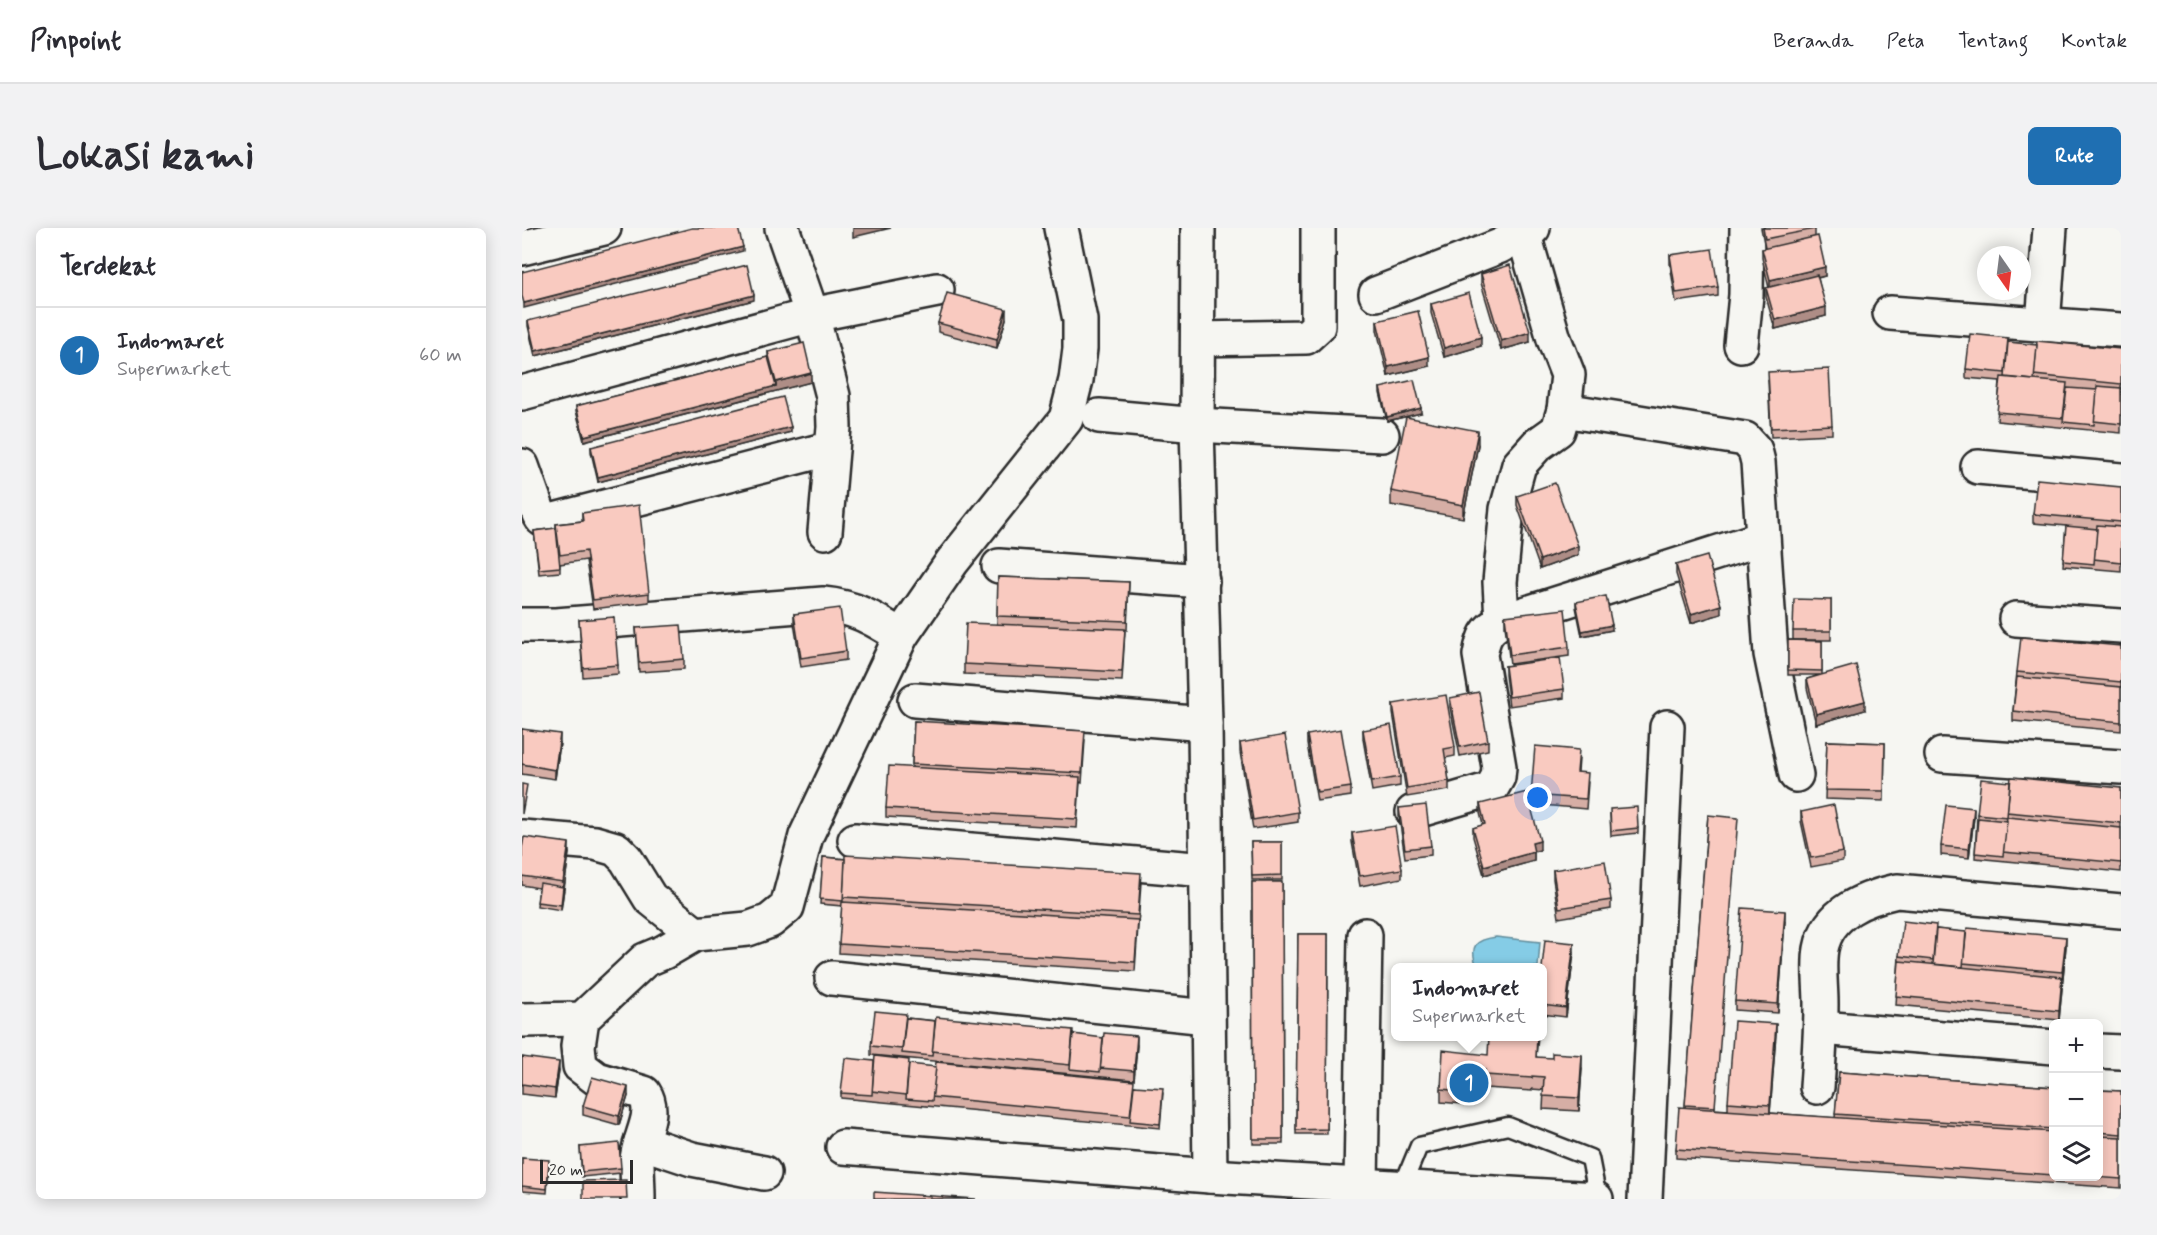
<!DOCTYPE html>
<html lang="id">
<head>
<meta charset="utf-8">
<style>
  :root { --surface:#fff; --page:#f2f2f3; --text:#2b2b33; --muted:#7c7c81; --line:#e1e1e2; --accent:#1f6fb2 }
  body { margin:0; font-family:Mynerve,sans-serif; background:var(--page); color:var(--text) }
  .controls { position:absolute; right:18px; bottom:18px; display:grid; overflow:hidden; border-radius:9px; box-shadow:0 3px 15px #0003 }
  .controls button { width:54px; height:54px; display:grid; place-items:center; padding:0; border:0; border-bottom:2px solid var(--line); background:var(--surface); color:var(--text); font:30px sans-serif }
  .compass { position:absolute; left:1455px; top:18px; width:54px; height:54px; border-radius:50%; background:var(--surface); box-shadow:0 3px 15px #0003; rotate:166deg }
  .scale { position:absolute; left:18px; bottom:15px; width:93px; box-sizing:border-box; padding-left:6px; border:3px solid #2b2b2b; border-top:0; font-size:16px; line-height:21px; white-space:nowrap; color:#2b2b2b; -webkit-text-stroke:4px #f6f6f2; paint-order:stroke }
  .you { position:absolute; left:1016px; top:570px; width:21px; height:21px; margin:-15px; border:4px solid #fff; border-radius:50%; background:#1a73e8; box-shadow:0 0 0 9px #1a73e833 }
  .badge { display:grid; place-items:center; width:39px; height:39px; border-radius:50%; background:var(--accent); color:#fff; font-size:20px; font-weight:700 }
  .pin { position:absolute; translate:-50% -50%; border:3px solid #fff; box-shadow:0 2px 6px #0006 }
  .popup { position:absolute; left:869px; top:735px; width:156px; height:78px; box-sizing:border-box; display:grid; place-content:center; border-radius:9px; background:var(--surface); filter:drop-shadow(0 2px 4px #0005); font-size:20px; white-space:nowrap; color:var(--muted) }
  .popup b { font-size:22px; color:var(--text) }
  .popup::after { content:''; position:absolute; left:50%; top:100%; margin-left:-12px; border:12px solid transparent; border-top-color:var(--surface) }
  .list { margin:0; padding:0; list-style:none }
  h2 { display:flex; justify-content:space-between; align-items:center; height:78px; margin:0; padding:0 24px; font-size:26px }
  h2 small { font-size:20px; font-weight:400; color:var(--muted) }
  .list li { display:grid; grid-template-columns:39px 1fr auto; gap:18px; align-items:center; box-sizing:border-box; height:96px; padding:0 24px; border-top:2px solid var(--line) }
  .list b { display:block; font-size:22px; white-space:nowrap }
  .list p { margin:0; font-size:20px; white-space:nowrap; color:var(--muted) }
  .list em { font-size:20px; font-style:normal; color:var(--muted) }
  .icon { flex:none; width:33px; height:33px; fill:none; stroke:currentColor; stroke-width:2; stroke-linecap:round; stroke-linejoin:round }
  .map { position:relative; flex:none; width:1599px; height:971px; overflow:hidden; border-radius:9px }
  header { display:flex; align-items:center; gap:36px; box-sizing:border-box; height:84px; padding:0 30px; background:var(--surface); border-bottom:2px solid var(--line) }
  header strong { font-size:28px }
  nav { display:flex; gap:33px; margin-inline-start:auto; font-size:21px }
  .intro { display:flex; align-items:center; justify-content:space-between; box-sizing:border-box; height:144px; padding:0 36px }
  h1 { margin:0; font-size:42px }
  .button { padding:15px 27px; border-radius:9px; background:var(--accent); color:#fff; font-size:21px; font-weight:700 }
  main { display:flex; gap:36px; padding:0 36px }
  aside { flex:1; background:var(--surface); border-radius:9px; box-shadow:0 3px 15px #0003 }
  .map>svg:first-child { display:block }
</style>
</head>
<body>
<header>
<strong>Pinpoint</strong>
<nav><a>Beranda</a><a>Peta</a><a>Tentang</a><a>Kontak</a></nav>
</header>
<div class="intro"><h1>Lokasi kami</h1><a class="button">Rute</a></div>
<main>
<aside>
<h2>Terdekat<small></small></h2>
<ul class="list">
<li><span class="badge">1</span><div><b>Indomaret</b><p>Supermarket</p></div><em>60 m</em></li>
</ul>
</aside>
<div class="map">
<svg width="1599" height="971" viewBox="0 0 1599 971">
  <rect width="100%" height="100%" fill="#f6f6f2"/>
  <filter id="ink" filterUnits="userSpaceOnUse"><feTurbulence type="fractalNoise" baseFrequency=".0167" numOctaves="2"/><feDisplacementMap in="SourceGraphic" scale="12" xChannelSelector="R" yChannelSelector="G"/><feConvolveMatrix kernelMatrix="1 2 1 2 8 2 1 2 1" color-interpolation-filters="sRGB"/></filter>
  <g filter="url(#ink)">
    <path fill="#85cce6" stroke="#618c9b" stroke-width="1.5" d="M974 709 1018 714 1016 739H955C947 718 953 712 974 709Z"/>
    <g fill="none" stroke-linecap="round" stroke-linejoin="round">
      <defs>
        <path id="service" d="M880 959 897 918 986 898 1068 930 1076 971"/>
        <g id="minor">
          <path d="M260 0 290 87 311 168 312 199 303 304"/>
          <path d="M676 0 675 197 683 496 688 948"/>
          <path d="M0 20 82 0"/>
          <path d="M854 66 978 18 1011 0"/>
          <path d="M1368 85 1599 102"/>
          <path d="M1521 97 1528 0"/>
          <path d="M676 111 784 109 796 98V0"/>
          <path d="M1219 117 1224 67 1225 0"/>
          <path d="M0 165 290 87 415 62"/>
          <path d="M1042 182 1223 211 1233 222 1236 234 1249 426 1274 547"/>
          <path d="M577 188 675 197 860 207"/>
          <path d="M0 238 17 286 20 291 25 294 310 220"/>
          <path d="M1456 239 1599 252"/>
          <path d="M477 338 680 353"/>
          <path d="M1494 391 1599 398"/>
          <path d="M980 393 978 354 985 281 997 237 1015 217 1036 202 1042 182 1046 147 1032 111 1000 0"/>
          <path d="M0 397H34L301 376C333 379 352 391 379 408"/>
          <path d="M393 472 683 496"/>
          <path d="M1420 527 1599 539"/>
          <path d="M891 584 969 561 976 549 977 539 958 427C961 410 964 401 980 393L1241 310"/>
          <path d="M0 609 73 615 94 621 104 631 128 670 173 706"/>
          <path d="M333 612 684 642"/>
          <path d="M310 750 685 789"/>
          <path d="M60 791 56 818 58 838 75 851 122 865C136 886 116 909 115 933 115 945 116 958 116 971"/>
          <path d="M0 792 60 791 123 732 142 724 173 706 226 701 248 693 265 679 284 608 379 408 430 334 544 191 554 152 558 121V92L539 0"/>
          <path d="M1299 800 1532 819"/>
          <path d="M1576 823 1599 824"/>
          <path d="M1295 859C1297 831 1299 804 1299 776 1299 758 1296 738 1299 721 1306 683 1344 670 1375 663L1599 683"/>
          <path d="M119 914 170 931 242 945"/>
          <path d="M321 919 688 948 1074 971"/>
          <path d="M839 956 843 707"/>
          <path d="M1123 971 1145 499"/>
        </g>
      </defs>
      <use href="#service" stroke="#2b2b2b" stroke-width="21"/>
      <use href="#minor" stroke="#2b2b2b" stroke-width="38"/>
      <use href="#service" stroke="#f6f6f2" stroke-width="16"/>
      <use href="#minor" stroke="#f6f6f2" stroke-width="33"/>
    </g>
    <g fill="#d6aea5" stroke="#2b2b2b" stroke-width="1.5">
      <path d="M1239 0H1293V8L1303 48 1296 50 1304 88 1253 101 1244 69V60H1247L1240 30V21L1243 20Z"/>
      <path d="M1148 27 1196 59V68L1154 74 1148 36Z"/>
      <path d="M959 46 1008 114 979 122 959 55Z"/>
      <path d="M232 72 13 128 6 98V93Z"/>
      <path d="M909 76 959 118 922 129 909 85Z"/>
      <path d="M484 91 475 120 416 104V95Z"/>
      <path d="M855 93 907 138 866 148 855 102Z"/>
      <path d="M1486 114 1515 117 1599 121V205L1475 193 1478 153 1444 150V141Z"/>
      <path d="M246 124 289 154 62 213 54 183V178L246 129Z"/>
      <path d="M1246 153 1310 197V206L1249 209Z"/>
      <path d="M858 160 899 185 865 193 858 165Z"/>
      <path d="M269 204 76 254 69 224V219Z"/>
      <path d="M956 217 941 290 869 277V263Z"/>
      <path d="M1599 259V343L1541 338 1544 298 1511 295V286Z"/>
      <path d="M995 268 1056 327 1018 341 995 277Z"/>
      <path d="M60 285 127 365V374L71 381 64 332 38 336V344L17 346 12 303 34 300V296L60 293Z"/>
      <path d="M1154 337 1199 386 1169 395 1154 346Z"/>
      <path d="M476 349 607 354 605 402H603L600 453 442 446V436L475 396Z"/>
      <path d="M1309 372V412H1271V403Z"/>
      <path d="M1054 374 1090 402 1060 408 1054 379Z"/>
      <path d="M272 386 324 423V432L279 439 272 395Z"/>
      <path d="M983 388 1047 419V428L988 436 983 398Z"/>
      <path d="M57 392 96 437V446L61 449Z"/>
      <path d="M114 400 162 431V441L117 444Z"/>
      <path d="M1266 412 1300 413V447L1343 482 1294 496 1285 460V451L1298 447H1266Z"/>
      <path d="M1599 418V503L1491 493V483L1495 444Z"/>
      <path d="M983 438 1042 461V470L987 478 983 447Z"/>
      <path d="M928 470 966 513V522L938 528 928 479Z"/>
      <path d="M871 476 933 519V528L923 530 927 553V562L885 569 871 485Z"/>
      <path d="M392 493 563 512 560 555 558 554 555 600 364 589V580L390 539Z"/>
      <path d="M0 501 38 515 33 551 0 546Z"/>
      <path d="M841 502 878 549V558L850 563 841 511Z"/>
      <path d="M785 507 829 559V568L795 573 785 516Z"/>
      <path d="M1305 513 1363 515 1362 573 1303 571Z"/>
      <path d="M718 515 776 584V594L731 601 718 524Z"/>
      <path d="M1057 531 1056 544 1066 554 1064 581 1009 576V567Z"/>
      <path d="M1488 554 1599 560V644L1453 630 1455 586Z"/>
      <path d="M958 576 1018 622 1012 624V633L962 647 951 609V600L961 597 958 585Z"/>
      <path d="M877 580 909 618V627L883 630 877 589Z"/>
      <path d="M1279 584 1321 624V633L1289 639 1279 593Z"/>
      <path d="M1088 586 1116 600V605L1089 608Z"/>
      <path d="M1186 587 1193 881 1206 882V874L1254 805 1248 885 1313 890 1317 844 1532 859V948H1576V862L1599 863V960L1154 930V921L1163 879Z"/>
      <path d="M1452 589 1447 630 1419 627V618Z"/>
      <path d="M830 605 880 641V650L838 658 830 614Z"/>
      <path d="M729 614H760V652H730Z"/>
      <path d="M0 620 47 625 39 682 15 678 17 660 0 657Z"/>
      <path d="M301 629 619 654 613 743 317 725 320 678 298 676Z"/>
      <path d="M1031 642 1089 672V681L1037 690 1031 651Z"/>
      <path d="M730 654H760L761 916H731Z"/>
      <path d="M1263 693 1256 785 1213 782V773Z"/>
      <path d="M1414 701 1544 718 1537 792 1374 777 1377 728Z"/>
      <path d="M776 706H806L805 906H774Z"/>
      <path d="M1052 724 1044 789 1020 786V740Z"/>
      <path d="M384 790 551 806 615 817 612 852 349 827V818Z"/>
      <path d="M1016 808 1014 829 1060 840 1057 883 1021 881 1022 862 1010 861V863L963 860V855H953L952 877 919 874V861L966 827Z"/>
      <path d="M0 829 37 843 33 870 0 866Z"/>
      <path d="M387 837 612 858 641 865 638 900 319 870V865Z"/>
      <path d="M106 868 97 897 61 887V878Z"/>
      <path d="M58 919 99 940V945L60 949Z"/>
      <path d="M0 930 27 937 25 965 0 963Z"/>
    </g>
    <g fill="#ae8d86" stroke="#2b2b2b" stroke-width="1.5">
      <path d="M331 0H369L331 9Z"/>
      <path d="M221 19V23L2 80V75Z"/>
      <path d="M1303 39V48L1248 61V52Z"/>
      <path d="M232 67V72L13 128V123Z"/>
      <path d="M1304 79V88L1253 101V92Z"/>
      <path d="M484 81V91L475 120V111Z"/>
      <path d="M1008 104V114L979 122V113Z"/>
      <path d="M959 109V118L922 129V120Z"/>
      <path d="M907 129V138L866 148V139Z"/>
      <path d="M289 145V154L62 213V208L254 158V154Z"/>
      <path d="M899 180V185L865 193V189Z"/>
      <path d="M269 199V204L76 254V249Z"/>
      <path d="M956 203V217L941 290V277Z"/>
      <path d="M1056 318V327L1018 341V332Z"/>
      <path d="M1199 377V386L1169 395V386Z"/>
      <path d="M1090 397V402L1060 408V403Z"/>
      <path d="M1343 473V482L1294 496V486Z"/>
      <path d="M38 506V515L33 551V542Z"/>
      <path d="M1452 580V589L1447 630V621Z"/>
      <path d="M1018 613V622L1010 624V615Z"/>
      <path d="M47 615V625L39 682 41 654Z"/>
      <path d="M1012 624V633L962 647V638Z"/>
      <path d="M1263 683V693L1256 785V776Z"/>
      <path d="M1544 709V718L1537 792V783Z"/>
      <path d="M1052 715V724L1044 789V780Z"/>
      <path d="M1254 796V805L1248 886V877Z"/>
      <path d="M615 808V817L612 852V843Z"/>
      <path d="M1060 827V840L1057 883V870Z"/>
      <path d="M37 834V843L33 870V861Z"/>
      <path d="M953 842V855L952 877V864Z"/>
      <path d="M106 859V868L97 897V888Z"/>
    </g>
    <g fill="#f9cac0" stroke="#2b2b2b" stroke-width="1.5">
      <path d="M170 0H216L221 19 2 75 0 68V44Z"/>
      <path d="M1241 0H1293V1L1243 11Z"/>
      <path d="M1296 8 1303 39 1248 52 1240 21Z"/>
      <path d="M1190 21 1196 59 1154 65 1148 27Z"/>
      <path d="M225 37 232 67 13 123 6 93Z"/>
      <path d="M988 37 1008 104 979 113 959 46Z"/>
      <path d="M1295 47 1304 79 1253 92 1244 60Z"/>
      <path d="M425 65 484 81 475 111 416 95Z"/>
      <path d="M947 65 959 109 922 120 909 76Z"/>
      <path d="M896 83 907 129 866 139 855 93Z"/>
      <path d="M1448 106 1486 110 1483 145 1444 141Z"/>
      <path d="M1515 113 1599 121V156L1512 147Z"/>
      <path d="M1486 114 1515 117 1512 152 1483 149Z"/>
      <path d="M282 115 289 145 254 154 246 124Z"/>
      <path d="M246 129 254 158 62 208 54 178Z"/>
      <path d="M1307 141 1310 197 1249 200 1246 144Z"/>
      <path d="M1479 149 1545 155 1541 190 1475 184Z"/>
      <path d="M892 152 899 180 865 189 858 160Z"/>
      <path d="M1575 158 1599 160V196L1572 193Z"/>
      <path d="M1545 160 1575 162 1572 197 1541 194Z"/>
      <path d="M261 169 269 199 76 249 69 219Z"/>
      <path d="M884 189 956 203 941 277 869 263Z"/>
      <path d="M1515 251 1599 259V294L1511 286Z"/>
      <path d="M1033 255 1056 318 1018 332 995 268Z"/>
      <path d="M117 277 127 365 71 372 64 323 38 327 34 296 61 293 60 285Z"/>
      <path d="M1575 297 1599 299V334L1572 331Z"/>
      <path d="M1544 298 1575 301 1572 336 1541 333Z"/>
      <path d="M34 300 38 339 17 341 12 303Z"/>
      <path d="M1185 328 1199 377 1169 386 1154 337Z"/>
      <path d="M476 349 607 354 605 393 475 388Z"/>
      <path d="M1084 368 1090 397 1060 403 1054 374Z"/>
      <path d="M1272 371 1309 372V403H1271Z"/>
      <path d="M318 380 324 423 279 430 272 386Z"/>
      <path d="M1043 381 1047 419 988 427 983 388Z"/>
      <path d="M92 389 96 437 61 440 57 392Z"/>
      <path d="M444 395 603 401 600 444 442 436Z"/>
      <path d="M159 397 162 431 117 435 114 400Z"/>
      <path d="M1499 409 1599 418V454L1495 444Z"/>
      <path d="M1266 412 1300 413V443L1266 442Z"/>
      <path d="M1038 430 1042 461 987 469 983 438Z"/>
      <path d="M1334 437 1343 473 1294 486 1285 451Z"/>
      <path d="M1495 449 1599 459V494L1491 483Z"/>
      <path d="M957 464 966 513 938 519 928 470Z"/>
      <path d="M924 467 933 519 922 521 927 553 885 560 871 476Z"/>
      <path d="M392 493 563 503 560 545 390 536Z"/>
      <path d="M869 497 878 549 850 554 841 502Z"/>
      <path d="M0 501 38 506 33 542 0 536Z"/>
      <path d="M819 501 829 559 795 564 785 507Z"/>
      <path d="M763 507 776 584 731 592 718 515Z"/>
      <path d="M1305 513 1363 515 1362 563 1303 562Z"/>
      <path d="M1013 518 1057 522 1055 544 1066 545 1064 571 1009 567Z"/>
      <path d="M367 538 558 549 555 591 364 580Z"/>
      <path d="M1489 549 1599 560V595L1485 584Z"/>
      <path d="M1459 551 1488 554 1485 589 1455 586Z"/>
      <path d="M0 556 5 557 0 586Z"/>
      <path d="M1005 564 1018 613 1010 615 1012 624 962 638 951 600 963 596 958 576Z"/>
      <path d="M904 577 909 618 883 621 877 580Z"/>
      <path d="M1312 577 1321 624 1289 630 1279 584Z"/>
      <path d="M1424 577 1452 580 1447 621 1419 618Z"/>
      <path d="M1115 579 1116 600 1089 603 1088 581Z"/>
      <path d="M1186 587 1216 590 1193 879 1163 877Z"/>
      <path d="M1485 589 1599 600V635L1481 624Z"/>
      <path d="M1456 590 1485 593 1481 628 1453 625Z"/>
      <path d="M873 598 880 641 838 648 830 605Z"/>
      <path d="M2 609 47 615 41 654 0 648V620Z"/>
      <path d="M729 614H760V647L730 648Z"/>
      <path d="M323 627 619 645 616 687 321 669Z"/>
      <path d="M301 629 323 631 321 673 298 671Z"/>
      <path d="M1083 633 1089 672 1037 680 1031 642Z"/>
      <path d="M730 654H760L761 911H731Z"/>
      <path d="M18 655 41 659 39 677 15 674Z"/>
      <path d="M320 674 616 692 613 734 317 716Z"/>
      <path d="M1220 680 1263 683 1256 776 1213 773Z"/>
      <path d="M1381 693 1414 697 1411 732 1377 728Z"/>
      <path d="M1445 700 1544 709 1540 744 1441 735Z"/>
      <path d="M1414 701 1444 704 1441 739 1411 736Z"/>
      <path d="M776 706H806L805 901 774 902Z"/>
      <path d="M1023 712 1052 715 1044 780 1020 777V740Z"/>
      <path d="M1377 733 1540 749 1537 783 1374 768Z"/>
      <path d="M353 783 384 786 380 821 349 818Z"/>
      <path d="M414 789 551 802 548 837 410 823Z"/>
      <path d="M384 790 413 793 410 828 380 825Z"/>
      <path d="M1212 793 1254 796 1248 877 1206 874Z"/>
      <path d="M582 805 615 808 612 843 578 840Z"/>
      <path d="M551 806 581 810 578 844 548 841Z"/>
      <path d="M967 808H1015L1014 829 1030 830V825L1060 827 1057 870 1021 868 1022 849 1010 848V850L963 847V842H953L952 864 919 861 921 822 966 827Z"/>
      <path d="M353 828 387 832 384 867 350 863Z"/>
      <path d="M0 829 37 834 33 861 0 856Z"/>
      <path d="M323 830 352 833 350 867 319 865Z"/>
      <path d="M414 834 612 853 608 888 410 869Z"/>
      <path d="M387 836 414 839 410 873 384 871Z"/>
      <path d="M1317 844 1532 859V901L1313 886Z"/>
      <path d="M70 849 106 859 97 888 61 878Z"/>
      <path d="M612 858 641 860 638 896 608 893Z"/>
      <path d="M1576 862 1599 863V906L1576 904Z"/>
      <path d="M1157 879 1532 904V947L1154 921Z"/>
      <path d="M1576 908 1599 909V951L1558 948H1576Z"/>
      <path d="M97 915 99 940 60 944 58 919Z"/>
      <path d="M0 930 27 932 25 961 0 958Z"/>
      <path d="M104 952 105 971H61V953Z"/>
      <path d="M352 964 454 971H352Z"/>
    </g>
  </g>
</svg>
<div class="controls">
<button>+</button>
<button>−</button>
<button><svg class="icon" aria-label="layers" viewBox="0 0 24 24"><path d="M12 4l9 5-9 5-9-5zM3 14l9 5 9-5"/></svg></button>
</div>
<svg class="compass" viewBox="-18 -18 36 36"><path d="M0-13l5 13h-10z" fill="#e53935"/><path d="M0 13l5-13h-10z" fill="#7c7c81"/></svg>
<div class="scale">20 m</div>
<div class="you"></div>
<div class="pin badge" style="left:947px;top:855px">1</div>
<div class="popup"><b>Indomaret</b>Supermarket</div>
</div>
</main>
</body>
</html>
